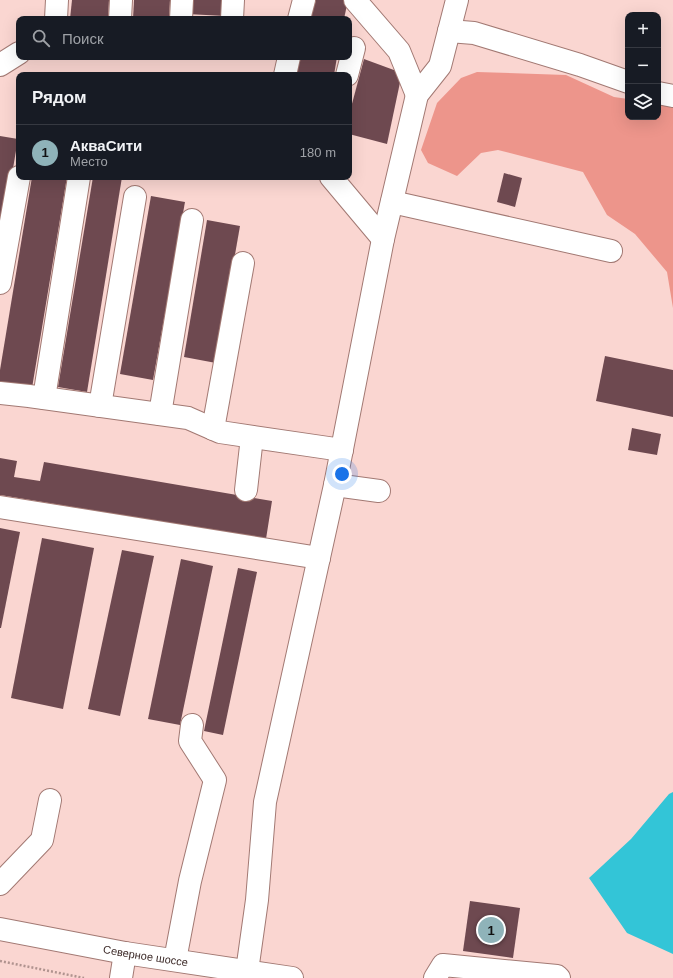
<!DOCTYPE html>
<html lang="ru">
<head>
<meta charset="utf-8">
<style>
  :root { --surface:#171b24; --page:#20242c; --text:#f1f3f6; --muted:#9ea1a6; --line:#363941; --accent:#8fb3b9 }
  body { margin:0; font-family:Helvetica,sans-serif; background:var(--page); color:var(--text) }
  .controls { position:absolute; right:12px; top:12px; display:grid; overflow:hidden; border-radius:8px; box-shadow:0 4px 16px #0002 }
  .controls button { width:36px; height:36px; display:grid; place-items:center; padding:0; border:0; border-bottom:1px solid var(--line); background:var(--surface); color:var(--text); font:20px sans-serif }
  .you { position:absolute; left:342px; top:474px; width:14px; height:14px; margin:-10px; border:3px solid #fff; border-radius:50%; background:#1a73e8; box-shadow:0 0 0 6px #1a73e833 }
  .badge { display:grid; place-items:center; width:26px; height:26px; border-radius:50%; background:var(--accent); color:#111; font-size:13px; font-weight:700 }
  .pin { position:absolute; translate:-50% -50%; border:2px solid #fff; box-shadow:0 1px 4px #0006 }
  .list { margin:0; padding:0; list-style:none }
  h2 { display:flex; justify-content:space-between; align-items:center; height:52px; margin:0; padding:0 16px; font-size:17px }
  h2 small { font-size:13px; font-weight:400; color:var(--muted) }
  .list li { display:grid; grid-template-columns:26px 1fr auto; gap:12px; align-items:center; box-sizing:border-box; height:56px; padding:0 16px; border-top:1px solid var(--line) }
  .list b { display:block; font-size:15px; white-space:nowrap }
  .list p { margin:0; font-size:13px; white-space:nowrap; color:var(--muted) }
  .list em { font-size:13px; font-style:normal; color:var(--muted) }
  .icon { flex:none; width:22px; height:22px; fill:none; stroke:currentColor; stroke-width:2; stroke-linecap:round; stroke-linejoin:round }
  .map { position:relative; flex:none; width:673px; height:978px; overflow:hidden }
  .search { position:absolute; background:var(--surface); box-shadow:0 4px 16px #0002; left:16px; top:16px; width:336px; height:44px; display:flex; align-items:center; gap:10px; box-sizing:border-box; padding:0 14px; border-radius:8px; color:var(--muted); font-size:15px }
  .panel { position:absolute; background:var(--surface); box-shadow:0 4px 16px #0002; left:16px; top:72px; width:336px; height:108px; border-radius:8px }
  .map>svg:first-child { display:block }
</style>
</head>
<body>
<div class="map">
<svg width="673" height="978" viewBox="0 0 673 978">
  <rect width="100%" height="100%" fill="#fad6d1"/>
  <path fill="#ed958b" d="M477 72 566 75 614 97 628 99V117H658V104L673 108V308L667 272 635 234 607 215 583 172 498 150 481 153 457 176 428 163 421 150 437 103 461 78Z"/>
  <path fill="#33c5d7" d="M673 792V954L627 933 589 878 631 839 669 794Z"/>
  <g fill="#6e4950">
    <path d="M72 0H109L108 19H70Z"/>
    <path d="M134 0H170L169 19H133Z"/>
    <path d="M187 0H226L225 16 187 14Z"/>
    <path d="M316 0H348L344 19H310Z"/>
    <path d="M299 57H337L334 75H294Z"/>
    <path d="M364 59 402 73 387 144 349 134V115Z"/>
    <path d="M0 136 18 139 1 239H0Z"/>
    <path d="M504 173 522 178 515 207 497 202Z"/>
    <path d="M32 177H67L32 388 0 383V370Z"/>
    <path d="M93 177H122L87 392 58 387Z"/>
    <path d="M151 196 185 202 153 380 120 374Z"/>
    <path d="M207 220 240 226 216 363 184 357Z"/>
    <path d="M605 356 673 370V417L596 401Z"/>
    <path d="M632 428 661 434 657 455 628 450Z"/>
    <path d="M0 458 17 461 14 477 40 481 44 462 272 501 266 539 0 495Z"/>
    <path d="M0 528 20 532 1 628H0Z"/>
    <path d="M42 538 94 548 63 709 11 698Z"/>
    <path d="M122 550 154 556 120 716 88 709Z"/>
    <path d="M181 559 213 566 180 725 148 719Z"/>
    <path d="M238 568 257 572 223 735 204 731Z"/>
    <path d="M470 901 520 908 513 958 463 951Z"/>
  </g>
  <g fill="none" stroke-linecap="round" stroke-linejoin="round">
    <defs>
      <g id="minor">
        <path d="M355 0 399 51 417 95"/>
        <path d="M56 19 57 0"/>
        <path d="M120 19 121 0"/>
        <path d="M181 19 182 0"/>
        <path d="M232 19 233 0"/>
        <path d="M299 19 304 0"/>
        <path d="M449 31 474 33 580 65 628 82"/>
        <path d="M0 65 19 53"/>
        <path d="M285 75 289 57"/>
        <path d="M347 75 354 48"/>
        <path d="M658 93 673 96"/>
        <path d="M331 177 383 239"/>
        <path d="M392 202 611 251"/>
        <path d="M0 283 19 177"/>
        <path d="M0 393 29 396 188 418 220 432 342 450"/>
        <path d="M44 398 79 177"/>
        <path d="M100 406 135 197"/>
        <path d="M160 414 192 220"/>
        <path d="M213 429 243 263"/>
        <path d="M335 485 379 491"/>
        <path d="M246 490 252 437"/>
        <path d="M0 507 319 558"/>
        <path d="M0 884 42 840 50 800"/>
        <path d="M175 960 190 881 215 780 190 741 192 725"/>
        <path d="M247 971 257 900 265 802 335 485 383 239 417 95 440 66 457 0"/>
        <path d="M121 978 125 953"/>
        <path d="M435 978 443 965 557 976 559 978"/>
      </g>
      <g id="major">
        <path id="s1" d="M0 929 125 953 292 978"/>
      </g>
    </defs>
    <use href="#minor" stroke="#a27973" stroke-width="24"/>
    <use href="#major" stroke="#a27973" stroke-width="24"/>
    <path stroke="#b0938f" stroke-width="2.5" stroke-dasharray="2 2" stroke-linecap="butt" d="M0 961 84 978"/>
    <use href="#minor" stroke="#fff" stroke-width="22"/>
    <use href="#major" stroke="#fff" stroke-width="22"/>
  </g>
  <g text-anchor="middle" stroke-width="4" stroke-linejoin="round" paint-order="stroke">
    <g font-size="11" fill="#3c2a28" stroke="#fbe8e5">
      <text dy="4" stroke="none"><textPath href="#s1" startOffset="148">Северное шоссе</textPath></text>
    </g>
  </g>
</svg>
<div class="controls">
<button>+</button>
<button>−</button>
<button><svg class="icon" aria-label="layers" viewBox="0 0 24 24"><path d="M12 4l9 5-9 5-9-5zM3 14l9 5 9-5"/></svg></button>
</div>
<div class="you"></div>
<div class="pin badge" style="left:491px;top:930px">1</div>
<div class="search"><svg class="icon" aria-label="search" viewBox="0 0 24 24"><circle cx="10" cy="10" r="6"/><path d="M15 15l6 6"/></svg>Поиск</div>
<section class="panel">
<h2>Рядом<small></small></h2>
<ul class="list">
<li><span class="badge">1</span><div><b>АкваСити</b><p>Место</p></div><em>180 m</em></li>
</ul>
</section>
</div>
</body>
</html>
